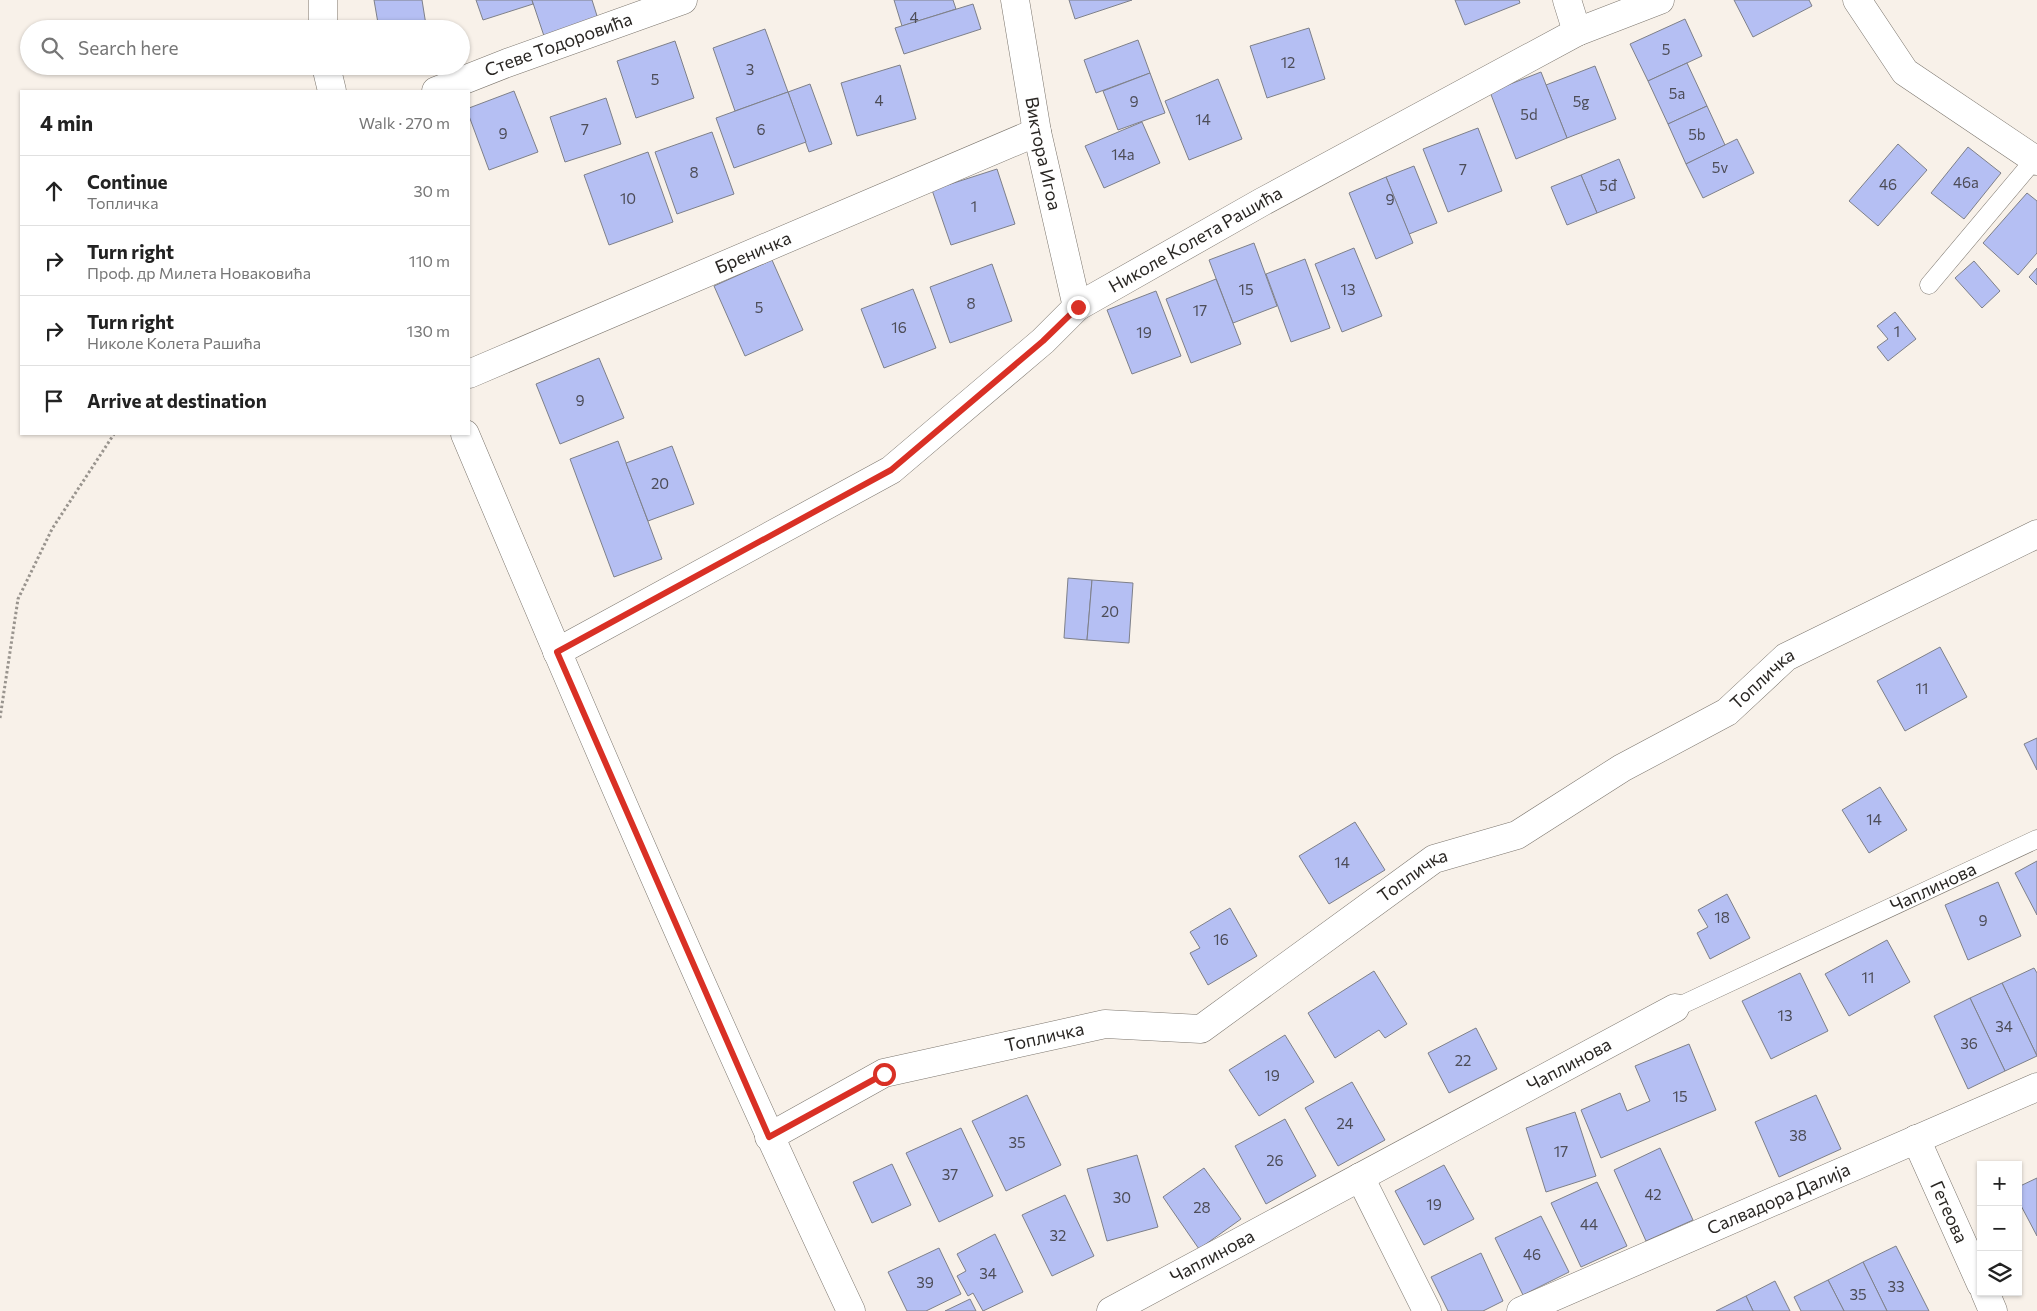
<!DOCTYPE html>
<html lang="en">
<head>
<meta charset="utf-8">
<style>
  :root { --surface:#fff; --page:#f6f6f6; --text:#222; --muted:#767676; --line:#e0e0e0 }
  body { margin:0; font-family:Commissioner,sans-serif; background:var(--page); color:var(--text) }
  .controls { position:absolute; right:15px; bottom:15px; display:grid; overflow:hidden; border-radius:0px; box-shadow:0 1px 4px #0004 }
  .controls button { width:45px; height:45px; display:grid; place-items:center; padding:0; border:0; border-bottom:1px solid var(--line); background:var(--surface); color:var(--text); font:25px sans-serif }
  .stop { position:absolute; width:15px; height:15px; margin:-11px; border:4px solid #d93025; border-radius:50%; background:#fff }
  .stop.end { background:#d93025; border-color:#fff; box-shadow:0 1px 5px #0008 }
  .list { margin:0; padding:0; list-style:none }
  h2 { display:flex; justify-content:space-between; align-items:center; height:65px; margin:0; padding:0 20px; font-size:21px }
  h2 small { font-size:16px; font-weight:400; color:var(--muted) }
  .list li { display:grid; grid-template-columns:32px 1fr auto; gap:15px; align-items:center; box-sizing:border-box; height:70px; padding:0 20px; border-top:1px solid var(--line) }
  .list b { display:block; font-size:19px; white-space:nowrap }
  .list p { margin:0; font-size:16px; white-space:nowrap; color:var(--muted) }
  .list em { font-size:16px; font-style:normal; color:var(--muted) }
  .icon { flex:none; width:28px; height:28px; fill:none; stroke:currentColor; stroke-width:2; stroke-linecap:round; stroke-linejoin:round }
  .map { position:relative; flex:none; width:2037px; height:1311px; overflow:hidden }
  .search { position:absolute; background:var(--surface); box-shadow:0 1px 4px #0004; left:20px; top:20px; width:450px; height:55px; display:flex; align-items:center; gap:12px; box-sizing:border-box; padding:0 18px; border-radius:28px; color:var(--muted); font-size:19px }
  .panel { position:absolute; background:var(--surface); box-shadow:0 1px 4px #0004; left:20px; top:90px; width:450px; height:345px; border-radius:0px }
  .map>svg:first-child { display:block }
</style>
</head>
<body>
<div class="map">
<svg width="2037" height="1311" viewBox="0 0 2037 1311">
  <rect width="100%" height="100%" fill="#f8f1e9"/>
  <g fill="#b5bff3" stroke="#7e8089">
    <path d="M374 0H422L426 25 405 29H379Z"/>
    <path d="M476 0H532L533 4 483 20Z"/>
    <path d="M532 0H592L598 19 544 36Z"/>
    <path d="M894 0H953L956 9 902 26Z"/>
    <path d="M1069 0H1132L1075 19Z"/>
    <path d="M1455 0H1519L1520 3 1465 25Z"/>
    <path d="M1734 0H1809L1812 6 1753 37Z"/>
    <path d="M973 4 981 29 904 54 895 28Z"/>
    <path d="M1685 19 1702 56 1648 81 1630 44Z"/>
    <path d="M1309 28 1325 79 1267 98 1250 46Z"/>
    <path d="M765 29 788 92 735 111 713 48Z"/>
    <path d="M1138 40 1150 73 1096 93 1084 60Z"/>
    <path d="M675 41 694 98 636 118 617 61Z"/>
    <path d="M1687 63 1707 106 1668 124 1648 81Z"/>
    <path d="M900 65 916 119 857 136 841 83Z"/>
    <path d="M1595 66 1616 119 1567 138 1546 85Z"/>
    <path d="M1541 72 1567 138 1516 159 1490 92Z"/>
    <path d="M1150 73 1165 113 1118 130 1103 91Z"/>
    <path d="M1218 79 1242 139 1189 160 1165 101Z"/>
    <path d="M810 84 832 144 809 152 788 92Z"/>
    <path d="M514 91 538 152 489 170 469 116V108Z"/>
    <path d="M788 92 806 142 734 168 716 118Z"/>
    <path d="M606 98 621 144 565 162 550 117Z"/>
    <path d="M1707 106 1725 145 1686 164 1668 124Z"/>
    <path d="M1142 122 1160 163 1104 188 1085 146Z"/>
    <path d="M1478 128 1502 191 1448 212 1423 149Z"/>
    <path d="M712 132 734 194 677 214 655 152Z"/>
    <path d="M1737 139 1754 173 1703 198 1686 164Z"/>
    <path d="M1898 144 1927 170 1878 226 1849 201Z"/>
    <path d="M1968 147 2001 173 1964 219 1931 193Z"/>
    <path d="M648 152 673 222 609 245 584 175Z"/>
    <path d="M1619 159 1635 198 1597 213 1581 175Z"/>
    <path d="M1414 166 1437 223 1409 234 1386 177Z"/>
    <path d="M997 169 1015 224 951 245 932 190Z"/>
    <path d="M1581 175 1597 213 1567 225 1551 187Z"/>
    <path d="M1386 177 1413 243 1376 259 1349 193Z"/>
    <path d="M2027 193 2037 201V253L2018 275 1983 243Z"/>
    <path d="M1254 243 1277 306 1233 323 1209 260Z"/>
    <path d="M1354 248 1382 316 1342 332 1315 264Z"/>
    <path d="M1305 259 1330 328 1291 342 1266 274Z"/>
    <path d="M772 260 803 330 745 356 714 286Z"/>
    <path d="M1974 261 2000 291 1982 308 1955 278Z"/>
    <path d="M992 264 1012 321 950 343 930 287Z"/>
    <path d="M2037 268V285L2029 277Z"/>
    <path d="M1216 279 1241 344 1191 363 1166 299Z"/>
    <path d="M913 289 936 348 884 368 861 309Z"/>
    <path d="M1156 291 1181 356 1132 374 1107 310Z"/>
    <path d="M1895 312 1916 339 1888 361 1877 347 1888 339 1877 326Z"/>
    <path d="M599 358 624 418 560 444 536 384Z"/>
    <path d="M618 441 662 559 614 577 570 459Z"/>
    <path d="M672 446 694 504 648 521 626 463Z"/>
    <path d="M1068 578 1092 580 1087 640 1064 638Z"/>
    <path d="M1092 580 1133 583 1129 643 1087 640Z"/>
    <path d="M1940 647 1967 697 1905 731 1877 681Z"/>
    <path d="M2037 738V770L2024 744Z"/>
    <path d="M1880 787 1907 830 1869 853 1842 810Z"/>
    <path d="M1355 822 1385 870 1329 904 1299 856Z"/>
    <path d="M2037 861V915L2015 873Z"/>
    <path d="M1998 882 2021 936 1968 960 1945 905Z"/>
    <path d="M1727 894 1750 938 1710 959 1697 933 1708 927 1698 910Z"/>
    <path d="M1230 908 1257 956 1208 985 1190 953 1200 948 1190 932Z"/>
    <path d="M1887 940 1910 982 1849 1016 1825 974Z"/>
    <path d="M2034 968 2037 973V1056L2002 983Z"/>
    <path d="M1374 971 1407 1024 1385 1038 1379 1030 1335 1058 1308 1013Z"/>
    <path d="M1800 973 1828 1031 1771 1059 1742 1001Z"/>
    <path d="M2002 983 2037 1056 2005 1071 1970 998Z"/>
    <path d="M1970 998 2005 1071 1968 1089 1934 1016Z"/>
    <path d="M1476 1028 1497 1069 1449 1093 1428 1053Z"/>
    <path d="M1285 1035 1314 1082 1259 1116 1229 1070Z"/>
    <path d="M1689 1044 1716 1110 1601 1158 1581 1110 1620 1093 1627 1111 1650 1101 1635 1066Z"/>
    <path d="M1352 1082 1385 1140 1338 1166 1305 1108Z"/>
    <path d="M1027 1095 1061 1165 1006 1191 972 1121Z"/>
    <path d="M1816 1095 1841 1149 1779 1177 1755 1122Z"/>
    <path d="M1575 1112 1596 1176 1546 1192 1526 1128Z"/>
    <path d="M1285 1119 1316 1176 1266 1204 1235 1146Z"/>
    <path d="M961 1128 993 1196 939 1222 906 1153Z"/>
    <path d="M1660 1148 1693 1220 1646 1241 1614 1170Z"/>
    <path d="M1137 1155 1158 1227 1107 1241 1087 1169Z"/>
    <path d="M892 1164 911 1205 872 1223 853 1182Z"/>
    <path d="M1444 1165 1474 1219 1424 1245 1395 1191Z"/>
    <path d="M1204 1168 1241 1219 1199 1249 1163 1197Z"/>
    <path d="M2037 1178V1236L2018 1200V1187Z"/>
    <path d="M1597 1182 1627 1246 1581 1267 1551 1203Z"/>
    <path d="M1065 1195 1094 1256 1052 1276 1022 1215Z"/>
    <path d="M1541 1216 1569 1272 1523 1295 1495 1238Z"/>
    <path d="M995 1234 1023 1292 983 1311 973 1293 968 1296 957 1276 966 1271 957 1254Z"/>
    <path d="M1896 1246 1929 1311H1887L1863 1262Z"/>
    <path d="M939 1248 961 1294 926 1311H907L888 1272Z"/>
    <path d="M1481 1253 1503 1301 1483 1311H1448L1431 1277Z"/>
    <path d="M1863 1262 1887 1311H1844L1828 1280Z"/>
    <path d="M1828 1280 1844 1311H1801L1794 1297Z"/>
    <path d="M1775 1281 1790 1311H1753L1746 1296Z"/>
    <path d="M1746 1296 1753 1311H1716Z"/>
    <path d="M970 1299 976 1311H945Z"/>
  </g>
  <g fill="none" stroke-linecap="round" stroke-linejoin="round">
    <defs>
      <g id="service">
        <path d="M1929 285 2034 160"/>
        <path id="s1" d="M1675 1008 2037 839"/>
      </g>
      <g id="minor">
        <path id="s2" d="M1015 0 1037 132 1077 307"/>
        <path d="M1567 0 1577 32"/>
        <path d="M1857 0 1905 72 2037 161"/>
        <path d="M323 29V0"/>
        <path d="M326 66 332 91"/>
        <path id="s3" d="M436 91 507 63 683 0"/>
        <path id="s4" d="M469 374 1037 132"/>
        <path d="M465 434C589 728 715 1022 851 1311"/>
        <path id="s5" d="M557 652 891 470 1043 341 1077 307 1262 202 1577 32 1660 0"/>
        <path id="s6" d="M769 1137 884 1073 1105 1024 1201 1029 1434 859 1517 835 1622 768 1727 712 1786 657 2037 534"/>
        <path id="s7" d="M1916 1139 1981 1284"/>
        <path d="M1360 1177 1427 1311"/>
        <path d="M1985 1292 1993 1311"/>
        <path id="s8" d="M1111 1311 1675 1008"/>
        <path id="s9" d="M1521 1311 2037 1087"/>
      </g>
    </defs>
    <use href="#service" stroke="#7c766e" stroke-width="19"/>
    <use href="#minor" stroke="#7c766e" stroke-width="29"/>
    <path stroke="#99948e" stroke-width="3" stroke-dasharray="2.5 2.5" stroke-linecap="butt" d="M0 718 18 599 52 529 114 434"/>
    <use href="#service" stroke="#fff" stroke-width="18"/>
    <use href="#minor" stroke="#fff" stroke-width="28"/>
  </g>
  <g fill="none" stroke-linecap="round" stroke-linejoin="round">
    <path stroke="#d93025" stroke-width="6" d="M884 1074 769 1137 557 652 891 470 1043 341 1078 307"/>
  </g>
  <g text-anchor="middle" stroke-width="5" stroke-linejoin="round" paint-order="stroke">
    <g font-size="15" fill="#4d4d58">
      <text x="914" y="23">4</text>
      <text x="1666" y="55">5</text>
      <text x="1288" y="68">12</text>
      <text x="750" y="75">3</text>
      <text x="655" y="85">5</text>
      <text x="1677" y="99">5a</text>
      <text x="879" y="106">4</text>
      <text x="1134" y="107">9</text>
      <text x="1581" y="107">5g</text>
      <text x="1529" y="120">5d</text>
      <text x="1203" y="125">14</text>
      <text x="585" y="135">7</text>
      <text x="761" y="135">6</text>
      <text x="503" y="139">9</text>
      <text x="1697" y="140">5b</text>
      <text x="1123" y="160">14a</text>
      <text x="1720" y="173">5v</text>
      <text x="1463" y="175">7</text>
      <text x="694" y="178">8</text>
      <text x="1966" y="188">46a</text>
      <text x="1888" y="190">46</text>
      <text x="1608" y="191">5đ</text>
      <text x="628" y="204">10</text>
      <text x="1390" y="205">9</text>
      <text x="974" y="212">1</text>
      <text x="1246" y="295">15</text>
      <text x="1348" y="295">13</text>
      <text x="971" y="309">8</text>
      <text x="759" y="313">5</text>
      <text x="1200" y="316">17</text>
      <text x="899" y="333">16</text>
      <text x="1897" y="337">1</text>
      <text x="1144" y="338">19</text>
      <text x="580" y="406">9</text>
      <text x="660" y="489">20</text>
      <text x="1110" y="617">20</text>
      <text x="1922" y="694">11</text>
      <text x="1874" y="825">14</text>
      <text x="1342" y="868">14</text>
      <text x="1722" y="923">18</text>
      <text x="1983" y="926">9</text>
      <text x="1221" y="945">16</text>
      <text x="1868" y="983">11</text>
      <text x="1785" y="1021">13</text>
      <text x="2004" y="1032">34</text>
      <text x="1969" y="1049">36</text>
      <text x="1463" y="1066">22</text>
      <text x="1272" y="1081">19</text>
      <text x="1680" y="1102">15</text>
      <text x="1345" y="1129">24</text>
      <text x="1798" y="1141">38</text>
      <text x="1017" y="1148">35</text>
      <text x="1561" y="1157">17</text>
      <text x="1275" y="1166">26</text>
      <text x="950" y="1180">37</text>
      <text x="1653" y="1200">42</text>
      <text x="1122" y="1203">30</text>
      <text x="1434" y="1210">19</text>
      <text x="1202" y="1213">28</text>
      <text x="1589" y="1230">44</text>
      <text x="1058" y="1241">32</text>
      <text x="1532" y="1260">46</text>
      <text x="988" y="1279">34</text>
      <text x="925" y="1288">39</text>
      <text x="1896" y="1292">33</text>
      <text x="1858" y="1300">35</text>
    </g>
    <g font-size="18" fill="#2a2724" stroke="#fff">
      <text dy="6" stroke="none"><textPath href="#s3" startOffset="131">Стеве Тодоровића</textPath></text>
      <text dy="6" stroke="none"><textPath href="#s2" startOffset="156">Виктора Игоа</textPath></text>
      <text dy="6" stroke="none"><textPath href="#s5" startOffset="764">Николе Колета Рашића</textPath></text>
      <text dy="6" stroke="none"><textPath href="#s4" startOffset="309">Бреничка</textPath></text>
      <text dy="6" stroke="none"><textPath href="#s6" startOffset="1121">Топличка</textPath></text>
      <text dy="6" stroke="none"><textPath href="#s6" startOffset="716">Топличка</textPath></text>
      <text dy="6" stroke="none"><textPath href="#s1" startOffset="285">Чаплинова</textPath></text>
      <text dy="6" stroke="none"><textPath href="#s6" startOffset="296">Топличка</textPath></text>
      <text dy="6" stroke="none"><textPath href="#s8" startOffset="520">Чаплинова</textPath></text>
      <text dy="6" stroke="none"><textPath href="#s9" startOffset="281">Салвадора Далија</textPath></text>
      <text dy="6" stroke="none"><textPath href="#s7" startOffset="80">Гетеова</textPath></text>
      <text dy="6" stroke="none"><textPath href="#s8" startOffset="115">Чаплинова</textPath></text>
    </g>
  </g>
</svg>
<div class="controls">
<button>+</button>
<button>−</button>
<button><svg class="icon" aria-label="layers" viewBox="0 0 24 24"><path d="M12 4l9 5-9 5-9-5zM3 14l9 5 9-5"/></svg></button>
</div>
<div class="stop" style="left:884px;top:1074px"></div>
<div class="stop end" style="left:1078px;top:307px"></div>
<div class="search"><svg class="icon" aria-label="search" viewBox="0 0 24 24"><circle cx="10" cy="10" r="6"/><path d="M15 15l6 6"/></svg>Search here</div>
<section class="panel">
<h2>4 min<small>Walk · 270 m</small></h2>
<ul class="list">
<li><svg class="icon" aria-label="ahead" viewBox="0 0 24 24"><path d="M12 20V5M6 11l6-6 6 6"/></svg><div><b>Continue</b><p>Топличка</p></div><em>30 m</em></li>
<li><svg class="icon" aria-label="right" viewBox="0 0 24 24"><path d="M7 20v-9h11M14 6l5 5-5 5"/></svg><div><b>Turn right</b><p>Проф. др Милета Новаковића</p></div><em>110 m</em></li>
<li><svg class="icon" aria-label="right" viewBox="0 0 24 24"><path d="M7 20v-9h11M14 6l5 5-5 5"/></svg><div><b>Turn right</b><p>Николе Колета Рашића</p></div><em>130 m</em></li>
<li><svg class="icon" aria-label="arrive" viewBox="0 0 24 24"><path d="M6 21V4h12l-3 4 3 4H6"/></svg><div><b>Arrive at destination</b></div></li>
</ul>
</section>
</div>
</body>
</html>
